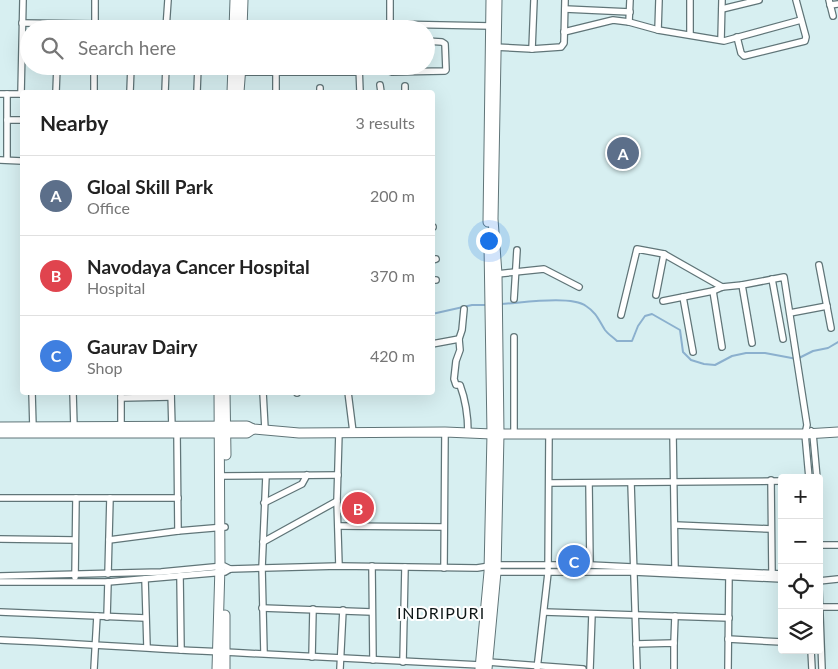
<!DOCTYPE html>
<html lang="en">
<head>
<meta charset="utf-8">
<style>
  :root { --surface:#fff; --page:#f6f6f6; --text:#222; --muted:#767676; --line:#e0e0e0; --accent:#0f766e }
  body { margin:0; font-family:Lato,sans-serif; background:var(--page); color:var(--text) }
  .controls { position:absolute; right:15px; bottom:15px; display:grid; overflow:hidden; border-radius:5px; box-shadow:0 5px 20px #0002 }
  .controls button { width:45px; height:45px; display:grid; place-items:center; padding:0; border:0; border-bottom:1px solid var(--line); background:var(--surface); color:var(--text); font:25px sans-serif }
  .you { position:absolute; left:488px; top:240px; width:18px; height:18px; margin:-12px; border:4px solid #fff; border-radius:50%; background:#1a73e8; box-shadow:0 0 0 8px #1a73e833 }
  .badge { display:grid; place-items:center; width:32px; height:32px; border-radius:50%; background:var(--accent); color:#fff; font-size:16px; font-weight:700 }
  .pin { position:absolute; translate:-50% -50%; border:2px solid #fff; box-shadow:0 1px 5px #0006 }
  .list { margin:0; padding:0; list-style:none }
  h2 { display:flex; justify-content:space-between; align-items:center; height:65px; margin:0; padding:0 20px; font-size:21px }
  h2 small { font-size:16px; font-weight:400; color:var(--muted) }
  .list li { display:grid; grid-template-columns:32px 1fr auto; gap:15px; align-items:center; box-sizing:border-box; height:80px; padding:0 20px; border-top:1px solid var(--line) }
  .list b { display:block; font-size:19px; white-space:nowrap }
  .list p { margin:0; font-size:16px; white-space:nowrap; color:var(--muted) }
  .list em { font-size:16px; font-style:normal; color:var(--muted) }
  .icon { flex:none; width:28px; height:28px; fill:none; stroke:currentColor; stroke-width:2; stroke-linecap:round; stroke-linejoin:round }
  .map { position:relative; flex:none; width:838px; height:669px; overflow:hidden }
  .search { position:absolute; background:var(--surface); box-shadow:0 5px 20px #0002; left:20px; top:20px; width:415px; height:55px; display:flex; align-items:center; gap:12px; box-sizing:border-box; padding:0 18px; border-radius:28px; color:var(--muted); font-size:19px }
  .panel { position:absolute; background:var(--surface); box-shadow:0 5px 20px #0002; left:20px; top:90px; width:415px; height:305px; border-radius:5px }
  .map>svg:first-child { display:block }
</style>
</head>
<body>
<div class="map">
<svg width="838" height="669" viewBox="0 0 838 669">
  <rect width="100%" height="100%" fill="#d7eff1"/>
  <g fill="none" stroke-linecap="round" stroke-linejoin="round">
    <g stroke="#8bb0ce" stroke-width="2">
      <path d="M501 304C521 303 571 295 586 306 597 313 599 321 605 330 608 334 613 337 617 341H632L638 326 645 316 652 314 680 330 683 352 691 360 704 364 715 365 732 356 746 353H765L797 359 813 351 828 348 838 342"/>
      <path d="M432 314 472 305H487"/>
    </g>
    <defs>
      <g id="street">
        <path d="M390 0V29"/>
        <path d="M829 0 833 16"/>
        <path d="M830 5 838 4"/>
        <path d="M565 9 630 12"/>
        <path d="M722 9 759 0"/>
        <path d="M629 22 630 0"/>
        <path d="M22 23 95 24"/>
        <path d="M390 24 491 26"/>
        <path d="M166 26 357 29"/>
        <path d="M95 29V0"/>
        <path d="M166 29 168 0"/>
        <path d="M658 30 659 0"/>
        <path d="M564 32 613 20 629 22 658 30 724 41 801 20"/>
        <path d="M690 34V0"/>
        <path d="M737 37 741 53 744 56 805 41 806 37 796 0"/>
        <path d="M721 40 722 0"/>
        <path d="M494 47 532 49 561 47 564 43 565 0"/>
        <path d="M532 49 534 0"/>
        <path d="M359 66 360 92"/>
        <path d="M389 66V71L392 72 445 71 446 70 445 44 442 42 426 41"/>
        <path d="M240 72H359"/>
        <path d="M380 85 381 92"/>
        <path d="M405 86V92"/>
        <path d="M320 88V92"/>
        <path d="M56 92 57 66"/>
        <path d="M94 92V66"/>
        <path d="M130 92 131 66"/>
        <path d="M165 92 166 66"/>
        <path d="M197 92 198 66"/>
        <path d="M276 92V66"/>
        <path d="M0 94H22"/>
        <path d="M7 94V160"/>
        <path d="M21 94 23 0"/>
        <path d="M7 120H22"/>
        <path d="M0 160 22 161"/>
        <path d="M432 227H433"/>
        <path d="M432 260 436 259"/>
        <path d="M819 265 831 328"/>
        <path d="M497 274 544 269 579 287"/>
        <path d="M772 279 783 339"/>
        <path d="M432 280H436"/>
        <path d="M742 285 752 343"/>
        <path d="M713 291 722 347"/>
        <path d="M656 295 664 254"/>
        <path d="M683 297 693 352"/>
        <path d="M514 299 517 250"/>
        <path d="M663 301 713 291 722 287 742 285 784 277 807 425 805 434 809 478"/>
        <path d="M464 309 462 330 459 339 460 350 456 361 454 379 456 385H460C466 401 468 416 468 433"/>
        <path d="M790 313 827 306"/>
        <path d="M621 315 637 249 664 254 722 287"/>
        <path d="M514 337V434"/>
        <path d="M432 344 459 339"/>
        <path d="M32 392 33 428"/>
        <path d="M73 392 74 428"/>
        <path d="M121 392V428"/>
        <path d="M171 392 172 428"/>
        <path d="M263 392 265 429"/>
        <path d="M297 392V393"/>
        <path d="M348 392 353 432"/>
        <path d="M121 398 171 397"/>
        <path d="M811 431 813 434 817 478"/>
        <path d="M177 433 178 531"/>
        <path d="M673 434 675 569"/>
        <path d="M220 476 338 475"/>
        <path d="M771 480 772 574"/>
        <path d="M549 483 782 481"/>
        <path d="M589 483 590 565"/>
        <path d="M631 483 637 669"/>
        <path d="M0 498H178"/>
        <path d="M264 503 302 484 307 475"/>
        <path d="M675 525 771 529"/>
        <path d="M338 526 444 527"/>
        <path d="M0 539 75 540"/>
        <path d="M109 540 178 531 225 527"/>
        <path d="M263 542 337 501"/>
        <path d="M819 545H838"/>
        <path d="M339 566 337 501 339 432"/>
        <path d="M372 566 373 660"/>
        <path d="M444 568 445 432"/>
        <path d="M494 572H634L782 579"/>
        <path d="M108 574 110 498"/>
        <path d="M0 576 161 572 224 566 230 569"/>
        <path d="M180 576 181 650"/>
        <path d="M75 577 76 498"/>
        <path d="M145 579 147 647"/>
        <path d="M819 581 838 579"/>
        <path d="M0 582H108L225 572 230 569 339 566 477 568 496 565H590L782 574"/>
        <path d="M819 589 822 669"/>
        <path d="M820 607H838"/>
        <path d="M262 608 372 612"/>
        <path d="M0 612 145 618"/>
        <path d="M544 612 729 618"/>
        <path d="M107 617 108 582"/>
        <path d="M728 639 782 642"/>
        <path d="M0 640C74 643 149 649 223 652 309 656 395 661 480 665L488 662 583 669"/>
        <path d="M674 643 675 616"/>
        <path d="M636 644 674 643V669"/>
        <path d="M811 650 812 669"/>
        <path d="M264 653 262 568 266 476"/>
        <path d="M312 657 313 609"/>
        <path d="M403 662 405 567"/>
        <path d="M94 669 97 616"/>
        <path d="M340 669 343 610"/>
        <path d="M537 669 548 573 549 434"/>
        <path d="M590 669 592 614"/>
        <path d="M728 669 729 574"/>
      </g>
      <g id="secondary">
        <path d="M234 29 235 0"/>
        <path d="M242 29 243 0"/>
        <path d="M232 92 233 66"/>
        <path d="M239 92 241 66"/>
        <path d="M488 222 491 0"/>
        <path d="M225 392 226 455"/>
        <path d="M0 427 247 426 253 429 299 433 445 432 492 434H805L838 432"/>
        <path d="M0 433H247L253 429"/>
        <path d="M217 669 220 566 219 392"/>
        <path d="M225 669V615"/>
        <path d="M480 669 489 572 492 434 489 245"/>
        <path d="M487 669 496 572 499 434 497 274 493 219 497 0"/>
      </g>
    </defs>
    <use href="#street" stroke="#607578" stroke-width="8"/>
    <use href="#secondary" stroke="#607578" stroke-width="11"/>
    <use href="#street" stroke="#fff" stroke-width="5.5"/>
    <use href="#secondary" stroke="#fff" stroke-width="9"/>
  </g>
  <g text-anchor="middle" stroke-width="4" stroke-linejoin="round" paint-order="stroke">
    <g font-size="16" letter-spacing="1" fill="#0e1717" stroke="#fff">
      <text x="441" y="619">INDRIPURI</text>
    </g>
  </g>
</svg>
<div class="controls">
<button>+</button>
<button>−</button>
<button><svg class="icon" aria-label="locate" viewBox="0 0 24 24"><circle cx="12" cy="12" r="6"/><path d="M12 2v4M12 18v4M2 12h4M18 12h4"/></svg></button>
<button><svg class="icon" aria-label="layers" viewBox="0 0 24 24"><path d="M12 4l9 5-9 5-9-5zM3 14l9 5 9-5"/></svg></button>
</div>
<div class="you"></div>
<div class="pin badge" style="left:623px;top:153px;background:#5c6f8a">A</div>
<div class="pin badge" style="left:358px;top:508px;background:#e0444e">B</div>
<div class="pin badge" style="left:574px;top:561px;background:#3f7fe0">C</div>
<div class="search"><svg class="icon" aria-label="search" viewBox="0 0 24 24"><circle cx="10" cy="10" r="6"/><path d="M15 15l6 6"/></svg>Search here</div>
<section class="panel">
<h2>Nearby<small>3 results</small></h2>
<ul class="list">
<li><span class="badge" style="background:#5c6f8a">A</span><div><b>Gloal Skill Park</b><p>Office</p></div><em>200 m</em></li>
<li><span class="badge" style="background:#e0444e">B</span><div><b>Navodaya Cancer Hospital</b><p>Hospital</p></div><em>370 m</em></li>
<li><span class="badge" style="background:#3f7fe0">C</span><div><b>Gaurav Dairy</b><p>Shop</p></div><em>420 m</em></li>
</ul>
</section>
</div>
</body>
</html>
